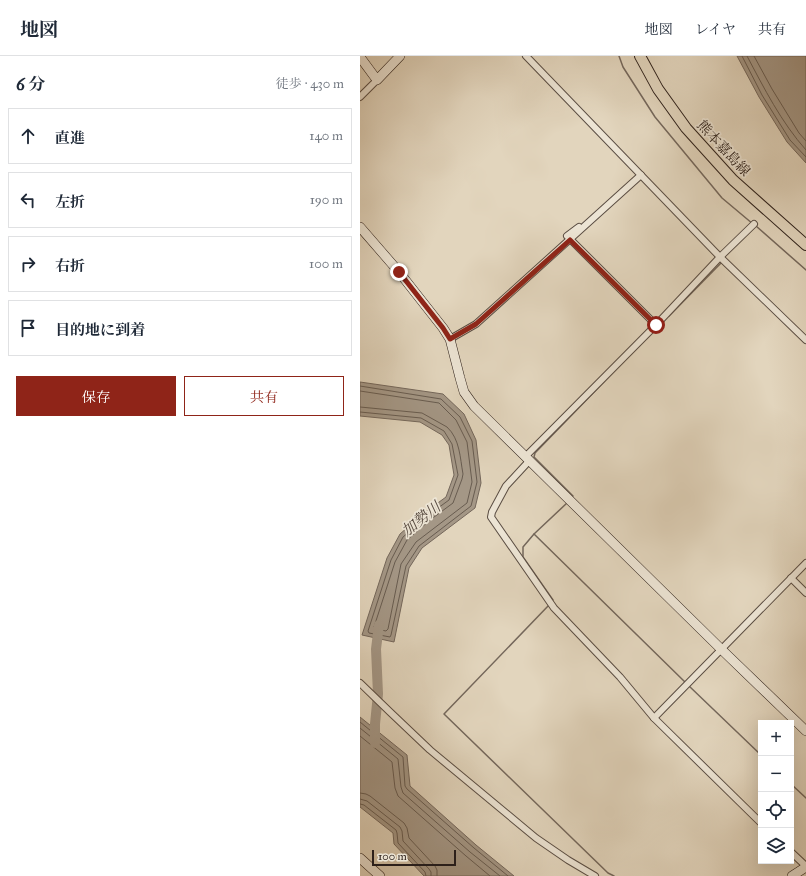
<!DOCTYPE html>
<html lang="ja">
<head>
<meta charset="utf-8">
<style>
  :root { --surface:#fff; --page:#f2f2f3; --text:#1f2937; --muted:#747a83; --line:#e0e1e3; --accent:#8f2418 }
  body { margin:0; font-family:"IM FELL Great Primer","Noto Serif JP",serif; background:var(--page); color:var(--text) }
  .controls { position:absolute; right:12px; bottom:12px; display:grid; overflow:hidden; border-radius:0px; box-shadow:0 4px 16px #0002 }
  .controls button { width:36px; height:36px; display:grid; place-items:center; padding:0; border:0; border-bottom:1px solid var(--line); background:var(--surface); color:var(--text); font:20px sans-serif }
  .scale { position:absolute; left:12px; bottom:10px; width:84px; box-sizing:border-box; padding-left:4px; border:2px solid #2d201a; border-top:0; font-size:11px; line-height:14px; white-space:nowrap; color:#2d201a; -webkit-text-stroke:3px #ece4d4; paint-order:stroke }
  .stop { position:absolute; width:12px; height:12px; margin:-9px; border:3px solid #8f2418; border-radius:50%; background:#fff }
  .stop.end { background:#8f2418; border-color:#fff; box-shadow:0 1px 4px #0008 }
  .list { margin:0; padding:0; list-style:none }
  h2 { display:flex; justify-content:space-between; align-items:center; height:52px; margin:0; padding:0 16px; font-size:17px }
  h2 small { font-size:13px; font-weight:400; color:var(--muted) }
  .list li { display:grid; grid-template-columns:26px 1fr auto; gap:12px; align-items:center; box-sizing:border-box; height:56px; margin:0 8px 8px; padding:0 8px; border:1px solid var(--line); border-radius:0px }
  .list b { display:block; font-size:15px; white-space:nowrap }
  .list em { font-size:13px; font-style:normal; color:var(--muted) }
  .actions { display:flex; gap:8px; padding:12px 16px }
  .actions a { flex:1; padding:9px 0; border:1px solid var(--accent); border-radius:0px; text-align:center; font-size:14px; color:var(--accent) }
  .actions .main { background:var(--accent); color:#fff }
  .icon { flex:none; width:22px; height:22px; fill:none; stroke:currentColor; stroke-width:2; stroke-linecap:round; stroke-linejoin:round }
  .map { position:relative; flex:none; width:446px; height:820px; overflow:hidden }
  header { display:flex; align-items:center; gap:24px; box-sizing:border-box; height:56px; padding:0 20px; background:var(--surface); border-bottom:1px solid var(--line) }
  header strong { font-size:19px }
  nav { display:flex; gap:22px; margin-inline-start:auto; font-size:14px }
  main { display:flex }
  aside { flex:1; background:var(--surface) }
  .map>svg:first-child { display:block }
</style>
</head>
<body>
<header>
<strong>地図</strong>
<nav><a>地図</a><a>レイヤ</a><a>共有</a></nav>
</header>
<main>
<aside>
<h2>6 分<small>徒歩 · 430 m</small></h2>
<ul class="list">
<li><svg class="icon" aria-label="ahead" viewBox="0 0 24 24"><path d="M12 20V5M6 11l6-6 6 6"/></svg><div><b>直進</b></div><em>140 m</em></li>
<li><svg class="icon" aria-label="left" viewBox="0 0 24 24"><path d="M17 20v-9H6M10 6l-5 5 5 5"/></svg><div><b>左折</b></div><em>190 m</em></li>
<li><svg class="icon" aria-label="right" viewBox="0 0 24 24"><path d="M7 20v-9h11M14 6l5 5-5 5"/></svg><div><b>右折</b></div><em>100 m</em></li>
<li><svg class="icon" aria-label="arrive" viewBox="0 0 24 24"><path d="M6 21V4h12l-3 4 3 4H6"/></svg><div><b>目的地に到着</b></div></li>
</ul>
<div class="actions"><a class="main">保存</a><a>共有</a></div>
</aside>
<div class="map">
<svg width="446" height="820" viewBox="0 0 446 820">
  <rect width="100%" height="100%" fill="#e2d5bd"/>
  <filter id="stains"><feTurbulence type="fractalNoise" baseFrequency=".005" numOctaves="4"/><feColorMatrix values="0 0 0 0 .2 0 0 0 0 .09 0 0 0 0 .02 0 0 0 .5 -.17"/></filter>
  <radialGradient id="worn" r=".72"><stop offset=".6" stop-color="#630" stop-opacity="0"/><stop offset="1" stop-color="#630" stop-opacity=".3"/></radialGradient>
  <g fill="#a49786" stroke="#74675b">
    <path d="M377 0H446V107L427 86 399 41Z"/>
    <path d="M0 326 83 338 104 358 116 384 121 427 115 452 62 492 49 512 34 586 2 579 27 502 40 478 64 457 86 441 94 419 89 389 82 379 60 366 0 360Z"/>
    <path d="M0 661 47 699 50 730 116 789 154 820H64L34 788 33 777 0 751Z"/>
  </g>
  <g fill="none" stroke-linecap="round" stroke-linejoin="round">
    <g stroke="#685c50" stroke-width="1">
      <path d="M382 0 402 39 430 84 446 101"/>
      <path d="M387 0C404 32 421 66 446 94"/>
      <path d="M394 0 412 33 439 77 446 85"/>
      <path d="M0 330 81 343 100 361 112 385 117 426 111 450 59 490 46 510 31 579 30 581 9 577 8 575 31 504 43 481 67 460 89 444 98 419 92 388 84 375 61 362 0 356"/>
      <path d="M0 335 79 347 96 364 107 386 112 426 107 447 56 486 41 508 28 573 26 575 16 573 14 571 35 506 47 484 70 464 93 447 102 423 103 418C100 402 100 383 87 371L62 357 0 351"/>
      <path d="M0 666 43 701 45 730 47 733 114 792 148 820"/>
      <path d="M0 672 38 703 41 731 43 737 110 796 140 820"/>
      <path d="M0 680 32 706 35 732 38 740 106 800 130 820"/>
      <path d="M0 737 6 738 10 740 44 767 47 772 49 782 75 810 77 814V820"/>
      <path d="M0 743 7 745 40 771 42 775 43 785 69 813 71 816V820"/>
      <path d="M0 748 4 749 36 774 37 777 38 787 65 816 66 820"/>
    </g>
    <g stroke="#74675b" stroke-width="1.5">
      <path d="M259 0 263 11 295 61 362 142 393 168"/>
      <path d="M396 170 446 214"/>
      <path d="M309 260 362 206"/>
      <path d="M212 441 213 440 174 401 175 397 268 301"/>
      <path d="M174 478 326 627"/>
      <path d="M191 546 193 544 163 501V491L174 478 207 447"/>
      <path d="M189 549 84 658 248 817 254 820"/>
      <path d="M329 630 401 699"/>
      <path d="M431 728 446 742"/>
    </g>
    <path stroke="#a49786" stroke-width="10" d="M15 687V668L18 638 16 593 19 569"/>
    <defs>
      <g id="street">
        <path d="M166 0 360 201 446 284"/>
        <path d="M0 41 17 24"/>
        <path d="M219 171 207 180 296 269"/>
        <path d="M90 283 116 268 281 119"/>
        <path d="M166 400 296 269 360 201 394 168"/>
        <path d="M170 404 146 430 132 456 131 461 194 552 260 621 294 662 401 767"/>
        <path d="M431 522 446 537"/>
        <path d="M0 627 30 656 70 694 176 782 208 804 235 820"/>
        <path d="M294 662 446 507"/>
        <path d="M431 796 446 810"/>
      </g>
      <g id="secondary">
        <path d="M0 1 17 24 40 0"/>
        <path d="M0 171 39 216 83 272 90 283 100 322 104 336 114 350 361 593 446 675"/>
        <path d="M0 802 20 820"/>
        <path d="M432 820 446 811"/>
      </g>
      <path id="primary" d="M280 0 298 33 326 72 373 124 446 189"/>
    </defs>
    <use href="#street" stroke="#5a4d43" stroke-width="8"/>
    <use href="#secondary" stroke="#2d201a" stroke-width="10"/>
    <use href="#primary" stroke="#2d201a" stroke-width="12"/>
    <use href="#street" stroke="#ece4d4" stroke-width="6"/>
    <use href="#secondary" stroke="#ece4d4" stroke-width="9"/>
    <use href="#primary" stroke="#e2d5bd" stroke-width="10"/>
  </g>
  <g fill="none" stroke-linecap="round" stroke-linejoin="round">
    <path stroke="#8f2418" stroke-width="5" d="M39 216 83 272 90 283 116 268 210 184 296 269"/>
  </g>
  <g text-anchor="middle" stroke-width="3.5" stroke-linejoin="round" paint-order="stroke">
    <g font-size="14" fill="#2d201a" stroke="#ece4d4">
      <text transform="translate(364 92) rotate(47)" y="5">熊本嘉島線</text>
    </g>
    <g font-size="15" font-style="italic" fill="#574a40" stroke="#ece4d4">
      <text transform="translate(61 463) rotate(-39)" y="5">加勢川</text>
    </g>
  </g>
  <rect width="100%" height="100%" filter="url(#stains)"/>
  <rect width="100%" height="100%" fill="url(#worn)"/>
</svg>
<div class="controls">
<button>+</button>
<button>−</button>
<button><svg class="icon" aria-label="locate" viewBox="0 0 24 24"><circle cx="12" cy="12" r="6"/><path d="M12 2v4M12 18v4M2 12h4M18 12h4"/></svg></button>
<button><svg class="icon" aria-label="layers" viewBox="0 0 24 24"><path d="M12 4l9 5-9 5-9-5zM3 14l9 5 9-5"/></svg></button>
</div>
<div class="scale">100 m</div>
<div class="stop" style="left:296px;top:269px"></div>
<div class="stop end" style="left:39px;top:216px"></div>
</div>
</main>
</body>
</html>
